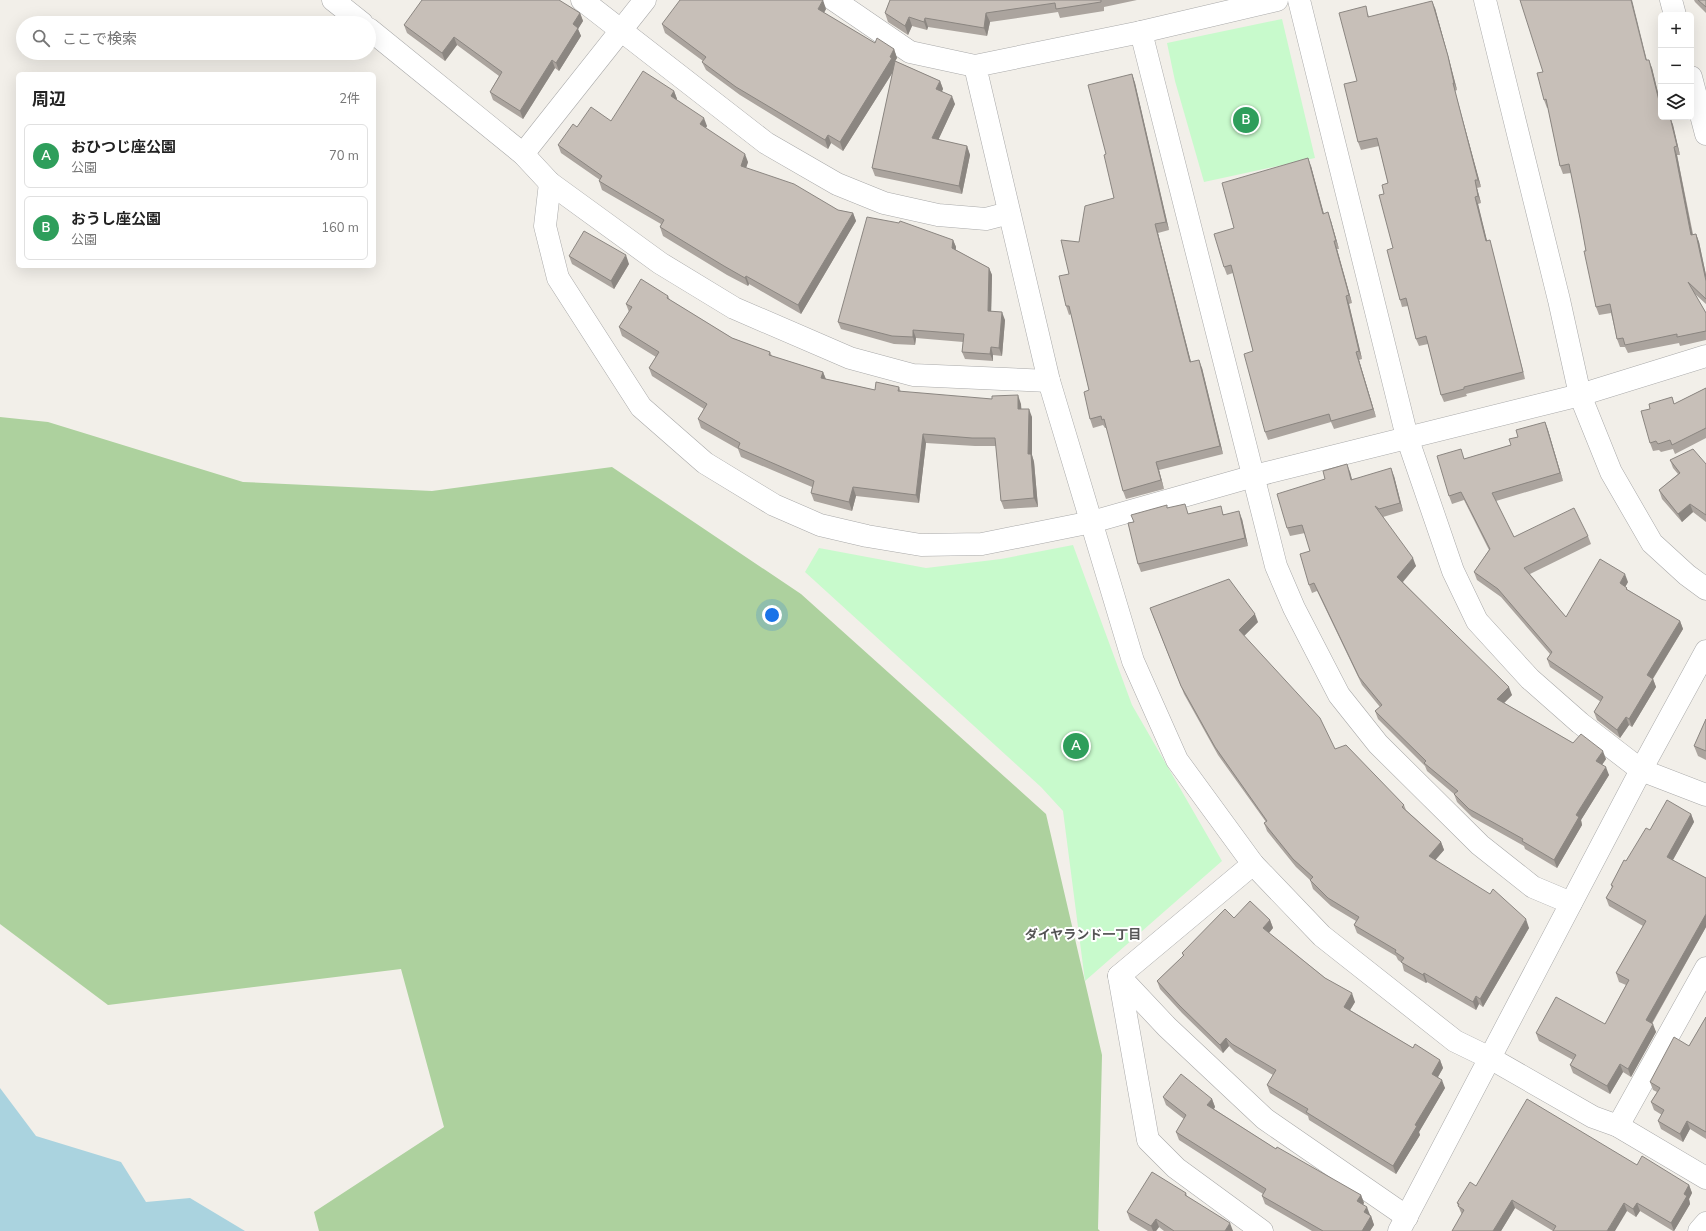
<!DOCTYPE html>
<html lang="ja">
<head>
<meta charset="utf-8">
<style>
  :root { --surface:#fff; --page:#f2f2f2; --text:#222; --muted:#767676; --line:#e0e0e0; --accent:#d40000 }
  body { margin:0; font-family:"Nunito Sans","Noto Sans JP",sans-serif; background:var(--page); color:var(--text) }
  .controls { position:absolute; right:12px; top:12px; display:grid; overflow:hidden; border-radius:6px; box-shadow:0 4px 16px #0002 }
  .controls button { width:36px; height:36px; display:grid; place-items:center; padding:0; border:0; border-bottom:1px solid var(--line); background:var(--surface); color:var(--text); font:20px sans-serif }
  .you { position:absolute; left:772px; top:615px; width:14px; height:14px; margin:-10px; border:3px solid #fff; border-radius:50%; background:#1a73e8; box-shadow:0 0 0 6px #1a73e833 }
  .badge { display:grid; place-items:center; width:26px; height:26px; border-radius:50%; background:var(--accent); color:#fff; font-size:13px; font-weight:700 }
  .pin { position:absolute; translate:-50% -50%; border:2px solid #fff; box-shadow:0 1px 4px #0006 }
  .list { margin:0; padding:0; list-style:none }
  h2 { display:flex; justify-content:space-between; align-items:center; height:52px; margin:0; padding:0 16px; font-size:17px }
  h2 small { font-size:13px; font-weight:400; color:var(--muted) }
  .list li { display:grid; grid-template-columns:26px 1fr auto; gap:12px; align-items:center; box-sizing:border-box; height:64px; margin:0 8px 8px; padding:0 8px; border:1px solid var(--line); border-radius:6px }
  .list b { display:block; font-size:15px; white-space:nowrap }
  .list p { margin:0; font-size:13px; white-space:nowrap; color:var(--muted) }
  .list em { font-size:13px; font-style:normal; color:var(--muted) }
  .icon { flex:none; width:22px; height:22px; fill:none; stroke:currentColor; stroke-width:2; stroke-linecap:round; stroke-linejoin:round }
  .map { position:relative; flex:none; width:1706px; height:1231px; overflow:hidden }
  .search { position:absolute; background:var(--surface); box-shadow:0 4px 16px #0002; left:16px; top:16px; width:360px; height:44px; display:flex; align-items:center; gap:10px; box-sizing:border-box; padding:0 14px; border-radius:22px; color:var(--muted); font-size:15px }
  .panel { position:absolute; background:var(--surface); box-shadow:0 4px 16px #0002; left:16px; top:72px; width:360px; height:196px; border-radius:6px }
  .map>svg:first-child { display:block }
</style>
</head>
<body>
<div class="map">
<svg width="1706" height="1231" viewBox="0 0 1706 1231">
  <rect width="100%" height="100%" fill="#f2efe9"/>
  <path fill="#add19e" d="M0 417 48 422 243 482 432 491 612 467 801 594 1046 814 1102 1055 1098 1229 1100 1231H319L314 1212 444 1127 401 969 108 1005 0 924Z"/>
  <g fill="#c8facc">
    <path d="M1282 19 1315 158 1204 182 1175 81 1167 43Z"/>
    <path d="M1073 545 1132 705 1222 861 1085 981 1063 811 1041 787 805 572 819 548 926 568 1001 559Z"/>
  </g>
  <path fill="#aad3df" d="M0 1088 36 1136 121 1162 146 1202 190 1198 245 1231H0Z"/>
  <g fill="none" stroke-linecap="round" stroke-linejoin="round">
    <defs>
      <g id="minor">
        <path d="M333 0 362 23"/>
        <path d="M582 0 766 143 837 184 884 203 938 215 986 219 1009 213"/>
        <path d="M834 0 910 52 975 66"/>
        <path d="M1299 0 1407 437 1453 571 1477 621 1530 679 1580 723 1641 770 1706 795"/>
        <path d="M1671 0 1675 15"/>
        <path d="M369 29 523 154 550 183 660 263 734 308 850 358 913 375 1049 381"/>
        <path d="M1141 32 1276 566 1294 608 1339 695 1378 744 1480 845 1533 887 1571 903"/>
        <path d="M1691 77 1706 134"/>
        <path d="M523 154 645 0"/>
        <path d="M550 183 545 226 558 278 641 407 705 463 774 505 820 525 867 536 921 545 982 544 1092 522 1254 476 1580 395 1706 356"/>
        <path d="M1253 864 1119 976 1148 1140 1176 1168 1262 1231"/>
        <path d="M1119 976 1167 1027 1265 1119 1407 1217"/>
        <path d="M1490 1058 1593 1117 1618 1126 1706 1178"/>
        <path d="M1618 1126 1706 968"/>
        <path d="M1699 1231 1706 1223"/>
      </g>
      <g id="tertiary">
        <path d="M1277 0 1141 32 975 66 1049 381 1133 661 1177 760 1253 864 1322 936 1455 1041 1490 1058"/>
        <path d="M1485 0 1559 300 1580 395 1611 472 1652 543 1687 575 1706 589"/>
        <path d="M1399 1231 1641 770 1706 651"/>
      </g>
    </defs>
    <use href="#minor" stroke="#a9a9a9" stroke-width="23"/>
    <use href="#tertiary" stroke="#a9a9a9" stroke-width="23"/>
    <use href="#minor" stroke="#fff" stroke-width="22"/>
    <use href="#tertiary" stroke="#fff" stroke-width="22"/>
  </g>
  <g fill="#aba49e">
    <path d="M890 0H1137L1104 7V11L1060 18 1058 12 990 22 987 36 928 27 927 30 912 26 908 35 888 22 885 13Z"/>
    <path d="M1694 0H1706V13L1695 2Z"/>
    <path d="M1435 8 1450 63 1457 90 1455 91 1481 187 1477 188 1481 203 1478 204 1487 241 1492 248 1525 379 1466 394 1467 396 1444 402 1441 395 1428 344 1419 346 1416 339 1408 306 1402 307 1400 300 1393 248 1384 194 1388 183 1379 146 1361 150 1358 142 1357 81 1368 14 1369 17Z"/>
    <path d="M826 9 824 13 875 43 894 49 897 58 895 61 940 81 943 89 942 91 955 104 938 140 967 146 970 155 962 194 875 176 872 168 893 72 843 151 831 143 828 149 740 95 706 70 702 62 703 61 665 33 662 24Z"/>
    <path d="M580 13 583 21 578 29 581 36 559 71 555 68 523 119 493 100 490 92 499 76 457 45 445 61 407 33 404 25Z"/>
    <path d="M1647 60 1652 68 1661 105V117L1664 118 1670 117 1673 125 1680 155H1677L1693 234H1696L1699 242 1706 275V304L1695 294 1706 313V340L1680 346 1679 343 1628 353 1625 347H1620L1617 339 1611 313 1599 315 1596 307 1580 218 1571 173 1563 174 1560 166 1548 108H1547L1544 100 1543 72Z"/>
    <path d="M1132 74 1135 83 1169 230 1158 233 1191 362 1202 368 1223 454 1159 470 1164 489 1126 499 1123 491 1107 428H1105L1103 425 1093 428 1090 419 1089 390 1071 314 1069 315 1066 306 1069 274 1079 242 1114 198 1106 154Z"/>
    <path d="M674 91 677 99 676 100 707 126 706 128 748 162 746 168 838 210 853 213 856 221 801 314 749 284 748 286 727 275 663 236 660 227 661 224 602 190 599 181 600 180 561 153 558 145 577 127 611 121Z"/>
    <path d="M1311 166 1324 214 1331 221 1339 249H1337L1352 303 1349 304 1362 359 1359 360 1376 417 1334 429 1331 422 1268 440 1265 432 1253 351 1233 273 1227 275 1224 267 1234 228Z"/>
    <path d="M953 240 956 247V250L989 268 992 275 991 311 1005 320 1002 356 993 355V361L965 359 962 352 963 342 916 338 915 345 894 344 841 329 838 322Z"/>
    <path d="M569 256 629 264 614 289 572 264Z"/>
    <path d="M668 296 670 300 732 338 770 352 772 356 823 372 826 379 875 390 899 387 901 392 1021 404V409L1032 417V455L1034 462 1038 507 1004 509 1001 501 996 446H975L926 443 919 503 856 496 852 511 814 501 811 493 812 487 741 457 738 449 701 428 698 419 704 409 652 376 649 368 656 357 622 336 619 327 629 312 626 304Z"/>
    <path d="M1706 388V438L1675 454 1673 449 1661 452 1659 450 1653 451 1650 443V409L1672 397 1674 404Z"/>
    <path d="M1545 422 1548 430 1563 481 1496 501 1514 537 1588 536 1591 544 1530 574 1566 617 1628 582 1625 587 1628 590 1680 621 1683 629 1653 679 1656 687 1632 727 1629 725 1620 738 1597 720 1594 712 1601 702 1550 667 1547 659 1550 654 1501 597 1477 580 1474 572 1489 550 1464 500 1452 504 1449 496 1464 459 1511 445 1518 437Z"/>
    <path d="M1670 460 1706 464V522L1693 512 1682 522 1662 499 1659 490 1678 474 1673 468Z"/>
    <path d="M1350 472 1352 479 1394 476 1403 511 1383 517 1416 566 1403 582 1512 695 1504 703 1573 743 1606 759 1602 765 1609 775 1581 820 1582 825 1557 868 1525 849 1524 846 1472 817 1457 802 1454 794 1427 771 1425 766 1378 719 1375 711 1380 707 1362 685 1317 591 1312 593 1309 585 1310 551 1305 533 1290 536 1287 528 1325 479Z"/>
    <path d="M1168 508 1188 514H1224L1242 519 1248 546 1141 572 1138 564 1134 522Z"/>
    <path d="M1153 616 1258 622 1244 636 1335 749 1404 805 1406 810 1441 842 1444 850 1435 860 1529 928 1483 1007 1479 1004 1476 1010 1427 982 1426 983 1404 971 1402 963 1398 960 1396 956 1357 933 1354 925 1356 921 1331 906 1313 889 1310 880 1296 867 1267 831 1264 823 1266 822 1218 755 1184 694Z"/>
    <path d="M1706 719V760L1698 756 1694 746Z"/>
    <path d="M1691 814 1694 822 1673 860 1706 878V927L1652 1024 1656 1032 1631 1077 1623 1072 1610 1094 1573 1073 1570 1065 1573 1060 1539 1041 1536 1033 1605 1024 1626 985 1619 982 1616 973 1643 926 1609 906 1606 898 1612 888 1611 885 1626 861 1650 830Z"/>
    <path d="M1234 918 1270 920 1273 928 1269 933 1355 1002 1350 1010 1413 1048 1440 1060 1443 1068 1438 1077 1445 1088 1419 1132 1420 1135 1396 1174 1309 1120 1308 1116 1270 1093 1267 1085 1273 1075 1235 1052 1229 1046 1223 1053 1182 1013 1160 989 1157 981 1181 958 1183 956 1182 953Z"/>
    <path d="M1706 1017V1139L1690 1129 1683 1142 1661 1129 1658 1121 1662 1115 1654 1110 1651 1102 1657 1092 1653 1090 1650 1082 1689 1046Z"/>
    <path d="M1163 1097 1212 1099 1215 1107 1214 1109 1276 1149 1361 1195 1364 1203 1363 1204 1370 1215V1216H1371L1374 1225 1370 1231H1312L1265 1204 1262 1196 1263 1194 1179 1140 1176 1132 1184 1119 1166 1105Z"/>
    <path d="M1637 1165 1689 1185 1692 1193 1689 1199 1690 1204 1674 1231H1673L1640 1211 1636 1217 1627 1211 1553 1231 1515 1208 1501 1231H1452L1462 1215 1457 1203 1476 1186Z"/>
    <path d="M1186 1193 1187 1196 1233 1231H1164L1159 1227 1156 1231H1148L1130 1220 1127 1212Z"/>
  </g>
  <g fill="#8b8681">
    <path d="M823 0 826 9 821 18 818 9Z"/>
    <path d="M1631 0H1632L1649 69 1646 60Z"/>
    <path d="M1432 1 1435 8 1450 63 1457 90 1454 83Z"/>
    <path d="M580 13 583 21 578 29 581 36 559 71 556 63 573 24Z"/>
    <path d="M986 13 990 22 987 36 984 28Z"/>
    <path d="M909 17 912 26 908 35 905 26Z"/>
    <path d="M925 18 928 27 927 30 924 22Z"/>
    <path d="M454 37 457 45 445 61 442 53Z"/>
    <path d="M894 49 897 58 894 63 896 67 843 151 840 142 890 57Z"/>
    <path d="M552 60 555 68 523 119 520 111Z"/>
    <path d="M1649 60 1652 68 1661 105V109Z"/>
    <path d="M1132 74 1135 83 1169 230 1166 222Z"/>
    <path d="M940 81 943 89 939 97 936 89Z"/>
    <path d="M1453 83 1455 91 1481 187 1478 180Z"/>
    <path d="M674 91 677 99 674 105 671 96Z"/>
    <path d="M952 96 955 104 935 147 932 138Z"/>
    <path d="M1670 117 1673 125 1680 155 1677 146Z"/>
    <path d="M704 118 707 126 703 132 700 124Z"/>
    <path d="M828 135 831 143 828 149 825 140Z"/>
    <path d="M967 146 970 155 962 194 959 186Z"/>
    <path d="M1674 147 1677 155 1694 243 1691 235Z"/>
    <path d="M745 154 748 162 744 174 741 166Z"/>
    <path d="M1308 158 1311 166 1326 222 1323 214Z"/>
    <path d="M1475 180 1477 188 1481 203 1478 196Z"/>
    <path d="M1475 197 1478 204 1489 249 1486 241Z"/>
    <path d="M1328 212 1331 221 1339 249 1336 241Z"/>
    <path d="M853 213 856 221 801 314 798 305Z"/>
    <path d="M1155 224 1158 233 1193 370 1190 362Z"/>
    <path d="M1696 234 1699 242 1706 275V281Z"/>
    <path d="M953 240 956 247 955 256 952 248Z"/>
    <path d="M1490 240 1492 248 1525 379 1523 372Z"/>
    <path d="M1334 241 1337 249 1352 303 1349 295Z"/>
    <path d="M626 255 629 264 614 289 611 281Z"/>
    <path d="M989 268 992 275 991 319 988 311Z"/>
    <path d="M746 276 749 284 748 286 745 278Z"/>
    <path d="M1346 296 1349 304 1362 359 1359 351Z"/>
    <path d="M1002 312 1005 320 1002 356 999 348Z"/>
    <path d="M913 330 916 338 915 345 913 337Z"/>
    <path d="M991 347 993 355V361L990 354Z"/>
    <path d="M1356 352 1359 360 1376 417 1373 409Z"/>
    <path d="M1199 360 1202 368 1223 454 1220 446Z"/>
    <path d="M823 372 826 380 821 378Z"/>
    <path d="M1018 395 1021 404 1022 417 1018 409Z"/>
    <path d="M1029 409 1032 417V455L1034 462 1038 507 1034 498 1028 454Z"/>
    <path d="M1545 422 1548 430 1563 481 1560 473Z"/>
    <path d="M923 434 926 443 919 503 916 495Z"/>
    <path d="M1156 462 1159 470 1164 489 1161 480Z"/>
    <path d="M1347 464 1350 472 1354 488 1351 480Z"/>
    <path d="M1391 468 1394 476 1403 511 1400 503Z"/>
    <path d="M853 487 856 496 852 511 849 502Z"/>
    <path d="M1690 504 1693 512 1682 522 1678 514Z"/>
    <path d="M1239 511 1242 519 1248 546 1245 538Z"/>
    <path d="M1413 558 1416 566 1400 585 1397 577Z"/>
    <path d="M1625 574 1628 582 1623 591 1620 583Z"/>
    <path d="M1255 614 1258 622 1242 638 1239 630Z"/>
    <path d="M1680 621 1683 629 1650 683 1647 675Z"/>
    <path d="M1653 679 1656 687 1632 727 1629 719Z"/>
    <path d="M1509 687 1512 695 1500 707 1497 699Z"/>
    <path d="M1626 717 1629 725 1620 738 1617 730Z"/>
    <path d="M1603 751 1606 759 1599 769 1596 761Z"/>
    <path d="M1606 767 1609 775 1581 820 1582 825 1557 868 1554 860 1576 815Z"/>
    <path d="M1691 814 1694 822 1670 865 1667 857Z"/>
    <path d="M1441 842 1444 850 1432 864 1429 856Z"/>
    <path d="M1706 914V927L1649 1028 1646 1020Z"/>
    <path d="M1526 919 1529 928 1483 1007 1480 999Z"/>
    <path d="M1270 920 1273 928 1266 936 1263 928Z"/>
    <path d="M1424 973 1427 982 1426 983 1423 975Z"/>
    <path d="M1352 993 1355 1002 1347 1015 1344 1007Z"/>
    <path d="M1476 996 1479 1004 1476 1010 1473 1002Z"/>
    <path d="M1653 1024 1656 1032 1631 1077 1628 1069Z"/>
    <path d="M1226 1038 1229 1046 1223 1053 1220 1045Z"/>
    <path d="M1440 1060 1443 1068 1435 1082 1432 1074Z"/>
    <path d="M1620 1064 1623 1072 1610 1094 1607 1086Z"/>
    <path d="M1442 1080 1445 1088 1419 1132 1420 1135 1396 1174 1393 1166 1415 1125Z"/>
    <path d="M1212 1099 1215 1107 1210 1114 1207 1105Z"/>
    <path d="M1687 1121 1690 1129 1683 1142 1680 1134Z"/>
    <path d="M1689 1185 1692 1193 1689 1199 1690 1204 1674 1231 1671 1223 1684 1194Z"/>
    <path d="M1361 1195 1364 1203 1360 1209 1357 1201Z"/>
    <path d="M1512 1200 1515 1208 1501 1231H1493Z"/>
    <path d="M1624 1203 1627 1211 1615 1231H1607Z"/>
    <path d="M1637 1203 1640 1211 1636 1217 1633 1209Z"/>
    <path d="M1367 1207 1370 1215 1367 1220 1364 1212Z"/>
    <path d="M1371 1216 1374 1225 1370 1231H1362Z"/>
    <path d="M1156 1219 1159 1227 1156 1231H1153L1151 1226Z"/>
    <path d="M1230 1223 1233 1231H1225Z"/>
  </g>
  <g fill="#c7bfb8" stroke="#8b8681">
    <path d="M422 0H559L580 13 573 24 578 28 556 63 552 60 520 111 490 92 502 72 454 37 442 53 404 25Z"/>
    <path d="M680 0H823L818 9 875 43 877 38 894 49 890 57 892 58 840 142 828 135 825 140 736 87 702 62 706 57 662 24Z"/>
    <path d="M890 0H1101V2L1056 9 1055 3 986 13 984 28 925 18 924 22 909 17 905 26 885 13Z"/>
    <path d="M1520 0H1631L1646 60H1649L1661 109V117H1663V118L1670 117 1677 146 1674 147 1691 235 1696 234 1706 281V299L1688 282 1706 313V331L1677 337V334L1625 345 1623 338 1617 339 1610 304 1596 307 1584 251H1586L1580 218 1569 164 1560 166 1546 99 1544 100 1537 73 1543 72Z"/>
    <path d="M1698 0H1706V7Z"/>
    <path d="M1432 1 1448 56 1454 83H1453L1478 180H1475L1478 196 1475 197 1486 241 1490 240 1523 372 1464 387V389L1441 395 1426 336 1416 339 1406 298 1400 300 1387 250 1393 248 1379 195 1384 194 1382 185 1388 183 1377 138 1358 142 1344 84 1357 81 1339 13 1366 6 1368 17Z"/>
    <path d="M895 61 940 81 936 89 952 96 932 138 967 146 959 186 872 168Z"/>
    <path d="M643 71 674 91 671 96 704 118 700 124 745 154 741 166 794 184 838 210 853 213 798 305 746 276 745 278 724 266 660 227 664 220 599 181 602 176 558 145 573 124 577 127 591 107 611 121Z"/>
    <path d="M1132 74 1166 222 1155 224 1190 362 1199 360 1220 446 1156 462 1161 480 1123 491 1104 419 1102 420 1101 416 1090 419 1084 392 1089 390 1069 306H1066L1059 276 1069 274 1061 240 1079 242 1085 206 1114 198 1104 155 1106 154 1088 85Z"/>
    <path d="M1308 158 1323 214 1328 212 1336 241H1334L1349 295 1346 296 1359 351 1356 352 1373 409 1331 421 1329 414 1265 432 1244 354 1253 351 1231 265 1224 267 1214 234 1234 228 1222 183Z"/>
    <path d="M867 217 899 223 900 221 953 240 952 248 989 268 988 311 1002 312 999 348 991 347 990 354 962 352 964 334 913 330V337L892 336 838 322Z"/>
    <path d="M584 231 626 255 611 281 569 256Z"/>
    <path d="M641 279 668 296 667 298 732 338 770 352 769 355 823 372 821 378 875 390 876 382 899 387 898 391 992 399V396L1018 395V409H1029L1028 454H1031L1034 498 1001 501 995 438H972L923 434 916 495 853 487 849 502 811 493 814 481 738 448 740 443 698 419 707 404 649 368 659 352 619 327 632 307 626 304Z"/>
    <path d="M1706 388V428L1672 445 1670 440 1658 444 1656 441 1650 443 1641 411 1650 409 1649 404 1672 397 1674 404Z"/>
    <path d="M1545 422 1560 473 1492 493 1514 537 1574 508 1588 536 1524 568 1566 617 1600 559 1625 574 1620 583 1627 588 1626 589 1680 621 1647 675 1653 679 1629 719 1626 717 1617 730 1594 712 1603 697 1547 659 1552 652 1498 589 1474 572 1490 549 1461 492 1449 496 1437 456 1461 449 1464 459 1511 445 1509 439 1518 437 1516 430Z"/>
    <path d="M1693 449 1706 464V515L1690 504 1678 514 1659 490 1680 473 1670 460Z"/>
    <path d="M1347 464 1351 480 1391 468 1400 503 1379 509 1375 506 1413 558 1397 577 1509 687 1497 699 1573 743 1581 734 1603 751 1596 761 1606 767 1576 815 1579 817 1554 860 1522 841 1523 839 1469 809 1454 794 1458 791 1424 763 1426 761 1375 711 1382 705 1359 677 1314 583 1309 585 1300 554 1310 551 1302 525 1287 528 1277 494 1325 479 1323 471Z"/>
    <path d="M1185 504 1188 514 1221 506 1223 515 1239 511 1245 538 1138 564 1128 523 1134 522 1131 515 1167 505V508Z"/>
    <path d="M1229 579 1255 614 1239 630 1320 718 1335 749 1346 745 1404 805 1402 807 1441 842 1429 856 1490 894 1493 889 1526 919 1480 999 1476 996 1473 1002 1424 973 1423 975 1401 962 1404 958 1395 952 1396 950 1354 925 1359 917 1328 898 1310 880 1313 877 1293 859 1264 823 1267 821 1215 747 1181 686 1150 608Z"/>
    <path d="M1706 719V751L1694 746Z"/>
    <path d="M1667 800 1691 814 1667 857 1706 878V914L1646 1020 1653 1024 1628 1069 1620 1064 1607 1086 1570 1065 1576 1055 1536 1033 1556 997 1605 1024 1629 980 1616 973 1646 921 1606 898 1613 886 1611 885 1624 860 1626 861 1646 828 1650 830Z"/>
    <path d="M1250 901 1270 920 1263 928 1325 978 1352 993 1344 1007 1413 1048 1415 1044 1440 1060 1432 1074 1442 1080 1415 1125 1417 1126 1393 1166 1306 1112 1308 1109 1267 1085 1276 1070 1232 1044 1226 1038 1220 1045 1179 1005 1157 981 1181 958 1184 955 1182 953 1225 909 1234 918Z"/>
    <path d="M1706 1017V1132L1687 1121 1680 1134 1658 1121 1664 1110 1651 1102 1660 1088 1650 1082 1674 1037 1689 1046Z"/>
    <path d="M1181 1074 1212 1099 1207 1105 1276 1149 1277 1147 1361 1195 1357 1201 1367 1207 1364 1212 1371 1216 1362 1231H1323L1262 1196 1266 1189 1176 1132 1186 1115 1163 1097Z"/>
    <path d="M1527 1099 1637 1165 1642 1156 1689 1185 1684 1194 1687 1196 1671 1223 1637 1203 1633 1209 1624 1203 1607 1231H1553L1556 1226 1512 1200 1493 1231H1452L1464 1210 1458 1206 1459 1204 1457 1203 1470 1182 1476 1186Z"/>
    <path d="M1152 1172 1186 1193 1185 1195 1230 1223 1225 1231H1174L1156 1219 1151 1226 1127 1212Z"/>
  </g>
  <g text-anchor="middle" stroke-width="4" stroke-linejoin="round" paint-order="stroke">
    <g font-size="13" font-weight="bold" fill="#555" stroke="#fff">
      <text x="1083" y="939">ダイヤランド一丁目</text>
    </g>
  </g>
</svg>
<div class="controls">
<button>+</button>
<button>−</button>
<button><svg class="icon" aria-label="layers" viewBox="0 0 24 24"><path d="M12 4l9 5-9 5-9-5zM3 14l9 5 9-5"/></svg></button>
</div>
<div class="you"></div>
<div class="pin badge" style="left:1076px;top:746px;background:#2e9e5b">A</div>
<div class="pin badge" style="left:1246px;top:120px;background:#2e9e5b">B</div>
<div class="search"><svg class="icon" aria-label="search" viewBox="0 0 24 24"><circle cx="10" cy="10" r="6"/><path d="M15 15l6 6"/></svg>ここで検索</div>
<section class="panel">
<h2>周辺<small>2件</small></h2>
<ul class="list">
<li><span class="badge" style="background:#2e9e5b">A</span><div><b>おひつじ座公園</b><p>公園</p></div><em>70 m</em></li>
<li><span class="badge" style="background:#2e9e5b">B</span><div><b>おうし座公園</b><p>公園</p></div><em>160 m</em></li>
</ul>
</section>
</div>
</body>
</html>
